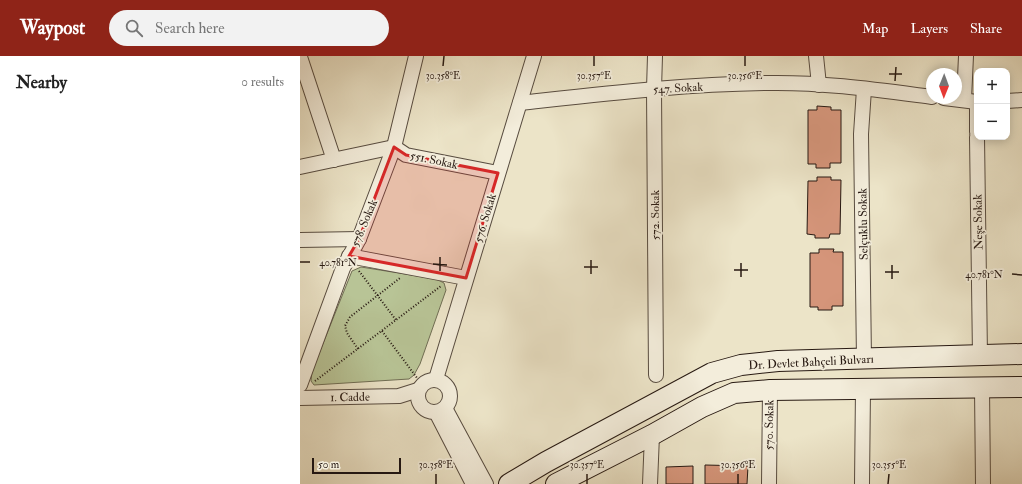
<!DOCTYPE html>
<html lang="en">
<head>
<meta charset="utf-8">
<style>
  :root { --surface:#fff; --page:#f2f2f2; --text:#222; --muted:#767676; --line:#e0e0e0; --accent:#8f2418 }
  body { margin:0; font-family:"IM FELL Double Pica",serif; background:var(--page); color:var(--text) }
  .controls { position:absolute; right:12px; top:12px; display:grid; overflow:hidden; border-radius:8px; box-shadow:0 2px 10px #0003 }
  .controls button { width:36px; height:36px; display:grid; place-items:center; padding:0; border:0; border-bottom:1px solid var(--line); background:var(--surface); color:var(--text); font:20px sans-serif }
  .compass { position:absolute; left:626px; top:12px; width:36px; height:36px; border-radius:50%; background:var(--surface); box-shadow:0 2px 10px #0003; rotate:181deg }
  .scale { position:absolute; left:12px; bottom:10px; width:89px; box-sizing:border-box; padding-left:4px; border:2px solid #271912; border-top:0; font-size:11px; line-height:14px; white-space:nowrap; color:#271912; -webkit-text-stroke:3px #f3eddb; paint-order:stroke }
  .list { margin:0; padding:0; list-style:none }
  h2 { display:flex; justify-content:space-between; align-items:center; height:52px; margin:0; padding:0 16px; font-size:17px }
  h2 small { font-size:13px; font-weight:400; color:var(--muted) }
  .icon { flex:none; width:22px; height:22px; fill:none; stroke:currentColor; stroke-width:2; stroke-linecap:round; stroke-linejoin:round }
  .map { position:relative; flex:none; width:722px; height:428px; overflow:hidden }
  header { display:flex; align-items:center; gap:24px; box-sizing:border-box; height:56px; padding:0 20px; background:var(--accent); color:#fff }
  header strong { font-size:19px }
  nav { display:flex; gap:22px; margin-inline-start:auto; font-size:14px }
  .search { width:280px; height:36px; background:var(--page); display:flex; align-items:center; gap:10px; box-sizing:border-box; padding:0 14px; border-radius:22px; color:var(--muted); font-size:15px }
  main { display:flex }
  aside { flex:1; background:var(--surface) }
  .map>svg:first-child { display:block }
</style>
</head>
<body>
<header>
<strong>Waypost</strong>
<div class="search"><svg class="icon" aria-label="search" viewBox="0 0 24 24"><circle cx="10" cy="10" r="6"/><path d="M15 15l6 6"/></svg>Search here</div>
<nav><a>Map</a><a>Layers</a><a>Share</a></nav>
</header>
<main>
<aside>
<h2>Nearby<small>0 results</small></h2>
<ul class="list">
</ul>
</aside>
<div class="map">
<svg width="722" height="428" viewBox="0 0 722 428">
  <rect width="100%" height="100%" fill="#ece4c8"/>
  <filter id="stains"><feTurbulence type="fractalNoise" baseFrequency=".005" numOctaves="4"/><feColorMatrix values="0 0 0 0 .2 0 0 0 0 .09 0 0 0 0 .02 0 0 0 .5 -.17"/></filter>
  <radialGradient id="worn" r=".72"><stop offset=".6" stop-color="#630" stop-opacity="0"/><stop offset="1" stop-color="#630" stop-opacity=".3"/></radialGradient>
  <path fill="#b8c496" stroke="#706e54" d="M61 211 136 223 144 227 146 234 120 308 114 319 109 323 14 329 11 325 12 315 52 215Z"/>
  <g fill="#d5957a" stroke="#271912">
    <path d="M517 50 531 51V54H541V107H530V112H516V108H508V54H517Z"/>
    <path d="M517 121H531V124H541L540 178H530L529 182H515V179L507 178 508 125H517Z"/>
    <path d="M519 193H534L533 196H543V250H532V254H518V251H510V197H519Z"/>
    <path d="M405 409 448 410 447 428H405Z"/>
    <path d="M393 410V428H366V411Z"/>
  </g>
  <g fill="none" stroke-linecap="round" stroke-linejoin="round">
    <defs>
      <g id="street">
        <path d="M355 0 354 33 356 319"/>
        <path d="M516 0 519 29"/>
        <path d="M0 1 34 104"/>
        <path d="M564 33 561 78 564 303"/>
        <path d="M644 42 677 46"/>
        <path d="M664 44 666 0"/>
        <path d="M707 45 722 44"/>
        <path d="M677 46V76"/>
        <path d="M220 47C302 38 385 28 468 27 523 26 578 34 632 41"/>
        <path d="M677 81 680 300"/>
        <path d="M0 111 94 91 106 99 198 117"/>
        <path d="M0 184 59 183"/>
        <path d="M49 200 166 222"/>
        <path d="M136 323 234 0"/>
        <circle cx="134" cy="340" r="16"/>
        <path d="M0 329 43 212 59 183 94 91 116 0"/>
        <path d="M682 332 683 428"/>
        <path d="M0 342 99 340 118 334"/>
        <path d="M145 352 186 428"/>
        <path d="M136 356 173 428"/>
        <path d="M350 428 352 379"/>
        <path d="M469 428 470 334"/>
        <path d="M562 428 563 333"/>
      </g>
      <g id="secondary">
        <path d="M209 428 246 406 412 317 441 309 478 305 722 298"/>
        <path d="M256 428 352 379 402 351 434 337 470 334 722 331"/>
      </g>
    </defs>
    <use href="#street" stroke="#584c40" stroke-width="16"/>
    <use href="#secondary" stroke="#271912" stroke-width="22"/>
    <g stroke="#271912" stroke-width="2" stroke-dasharray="1 2" stroke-linecap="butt">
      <path d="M59 215 96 264"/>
      <path d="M82 275 117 322"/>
      <path d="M58 293 47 277 45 270 50 261 100 222"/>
      <path d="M15 325 141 230"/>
    </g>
    <use href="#street" stroke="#f3eddb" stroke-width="14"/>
    <use href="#secondary" stroke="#f3eddb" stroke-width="20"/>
  </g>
  <path fill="#d62828" fill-opacity="0.2" stroke="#d62828" stroke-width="3" stroke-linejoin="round" d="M94 91 106 99 198 117 166 222 49 200 59 183Z"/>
  <path fill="none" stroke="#271912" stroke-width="1.5" d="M143 10 144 0M294 10V0M445 10V0M589 18H602M595 25 596 11M0 206H10M133 208 147 209M284 211H298M434 214H448M140 215V201M585 216H599M291 218V204M712 218 722 219M441 221V207M592 223V209M136 428V418M287 428V418M438 428V418M588 428 589 418"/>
  <g text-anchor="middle" stroke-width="3.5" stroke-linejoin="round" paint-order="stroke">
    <g font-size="12" fill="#271912" stroke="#f3eddb">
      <text transform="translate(378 32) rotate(-3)" y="4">547. Sokak</text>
      <text transform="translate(134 104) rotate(12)" y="4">551. Sokak</text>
      <text transform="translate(355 159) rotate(-90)" y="4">572. Sokak</text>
      <text transform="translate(185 162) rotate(-73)" y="4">576. Sokak</text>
      <text transform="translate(678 166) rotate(-91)" y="4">Neşe Sokak</text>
      <text transform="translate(64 167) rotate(-67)" y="4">578. Sokak</text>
      <text transform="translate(563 168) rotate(-91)" y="4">Selçuklu Sokak</text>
      <text transform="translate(511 306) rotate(-3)" y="4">Dr. Devlet Bahçeli Bulvarı</text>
      <text transform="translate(50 341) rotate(-1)" y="4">1. Cadde</text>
      <text transform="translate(469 369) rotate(-89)" y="4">570. Sokak</text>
    </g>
  </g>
  <g font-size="10" text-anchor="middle" fill="#271912" stroke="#f3eddb" stroke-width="3.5" stroke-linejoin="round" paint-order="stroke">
    <text x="143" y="23">30.358°E</text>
    <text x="294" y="23">30.357°E</text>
    <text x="445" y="23">30.356°E</text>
    <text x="38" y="210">40.781°N</text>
    <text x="684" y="222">40.781°N</text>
    <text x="136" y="412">30.358°E</text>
    <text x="287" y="412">30.357°E</text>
    <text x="438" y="412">30.356°E</text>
    <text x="589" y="412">30.355°E</text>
  </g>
  <rect width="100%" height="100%" filter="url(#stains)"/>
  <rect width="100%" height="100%" fill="url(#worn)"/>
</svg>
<div class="controls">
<button>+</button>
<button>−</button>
</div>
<svg class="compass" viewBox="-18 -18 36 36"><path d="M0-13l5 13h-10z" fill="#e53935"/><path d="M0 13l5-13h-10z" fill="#767676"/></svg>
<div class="scale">50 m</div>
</div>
</main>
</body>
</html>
